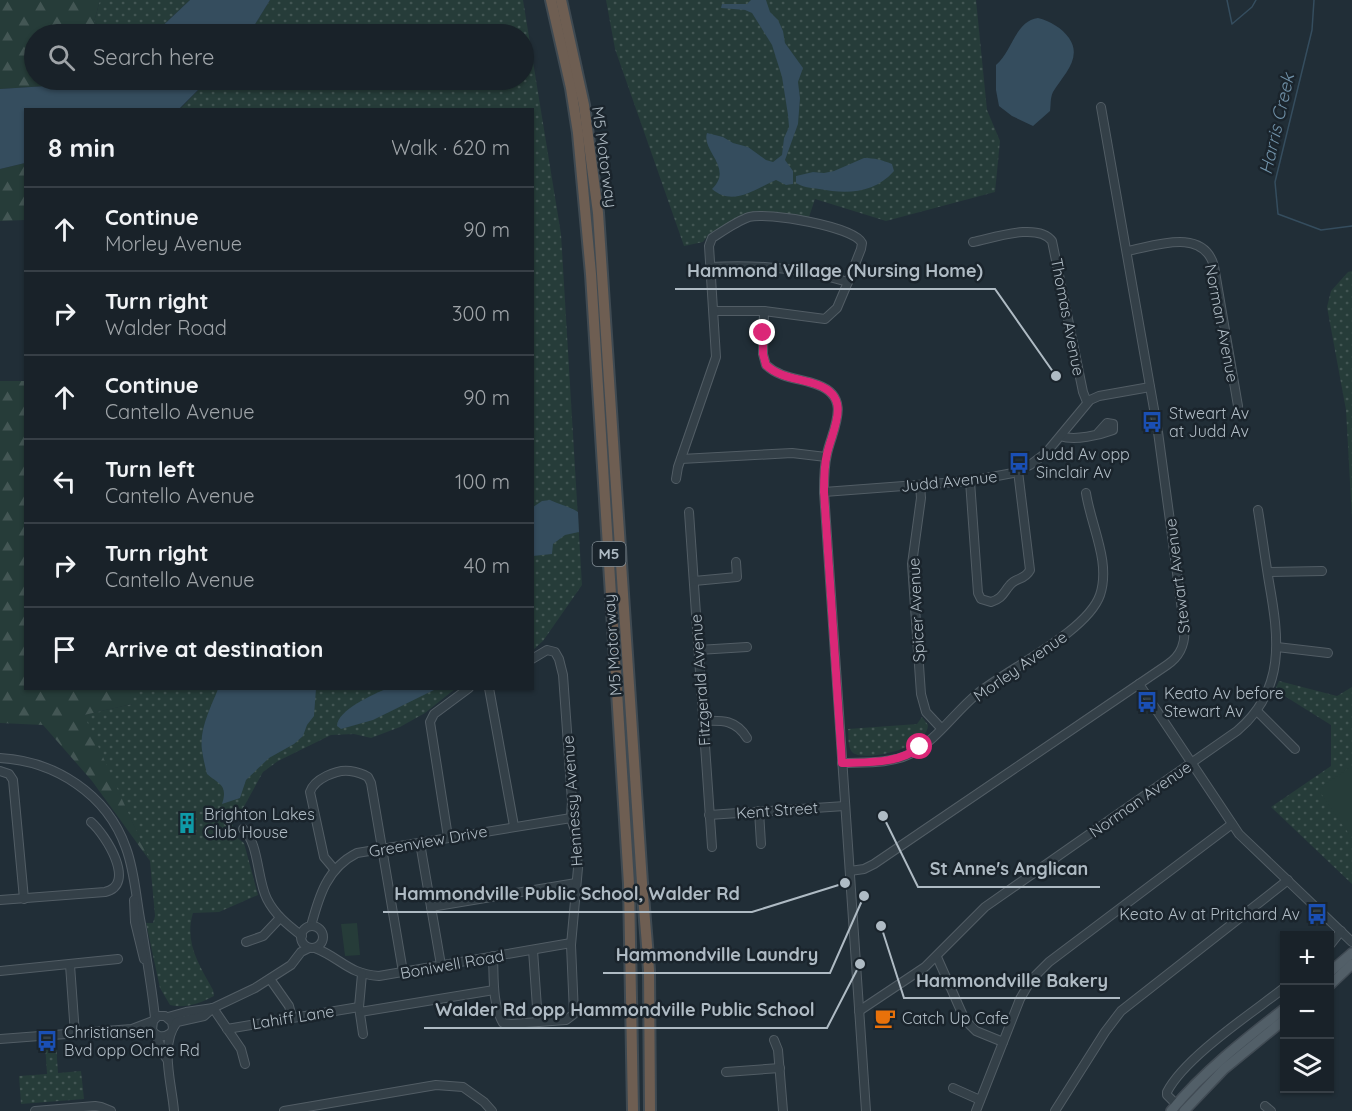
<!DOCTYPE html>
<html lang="en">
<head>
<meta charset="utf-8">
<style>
  :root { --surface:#192229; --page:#222a31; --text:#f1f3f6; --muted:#9fa4a8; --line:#373f46 }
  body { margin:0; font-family:Quicksand,sans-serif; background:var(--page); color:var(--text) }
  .controls { position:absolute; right:18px; bottom:18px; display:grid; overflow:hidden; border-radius:0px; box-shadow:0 2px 4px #0004 }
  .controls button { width:54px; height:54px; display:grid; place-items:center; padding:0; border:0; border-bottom:2px solid var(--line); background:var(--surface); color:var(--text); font:30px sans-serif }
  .stop { position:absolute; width:18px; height:18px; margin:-14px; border:4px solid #db2777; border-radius:50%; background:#fff }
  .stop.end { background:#db2777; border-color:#fff; box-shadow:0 2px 6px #0008 }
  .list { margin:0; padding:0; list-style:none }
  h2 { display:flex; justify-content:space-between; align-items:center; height:78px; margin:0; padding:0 24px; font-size:26px }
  h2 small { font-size:20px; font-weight:400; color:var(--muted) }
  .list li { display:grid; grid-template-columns:39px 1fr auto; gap:18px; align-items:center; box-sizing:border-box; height:84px; padding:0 24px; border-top:2px solid var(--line) }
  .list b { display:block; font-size:22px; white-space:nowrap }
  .list p { margin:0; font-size:20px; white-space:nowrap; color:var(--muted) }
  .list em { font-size:20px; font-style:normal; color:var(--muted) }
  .icon { flex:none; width:33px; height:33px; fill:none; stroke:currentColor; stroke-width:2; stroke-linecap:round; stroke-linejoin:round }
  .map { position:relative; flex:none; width:1352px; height:1111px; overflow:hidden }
  .search { position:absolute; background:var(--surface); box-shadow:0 2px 4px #0004; left:24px; top:24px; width:510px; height:66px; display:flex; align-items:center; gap:15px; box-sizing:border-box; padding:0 21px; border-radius:33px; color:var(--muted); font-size:22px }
  .panel { position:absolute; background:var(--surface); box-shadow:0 2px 4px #0004; left:24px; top:108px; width:510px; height:582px; border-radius:0px }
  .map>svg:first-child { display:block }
</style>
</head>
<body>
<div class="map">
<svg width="1352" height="1111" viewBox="0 0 1352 1111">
  <defs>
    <pattern id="grass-dots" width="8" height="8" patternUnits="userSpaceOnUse" patternTransform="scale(1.5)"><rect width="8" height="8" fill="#263c39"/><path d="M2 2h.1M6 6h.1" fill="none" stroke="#435654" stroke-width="1.8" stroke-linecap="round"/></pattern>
    <pattern id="forest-firs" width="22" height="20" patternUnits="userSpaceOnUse" patternTransform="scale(1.5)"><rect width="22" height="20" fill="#263c39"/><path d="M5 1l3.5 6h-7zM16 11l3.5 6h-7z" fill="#435654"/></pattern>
  </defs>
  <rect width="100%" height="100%" fill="#212e37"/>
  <g fill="url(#grass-dots)">
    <path d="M100 0H190L154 34H112L94 22Z"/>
    <path d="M270 0H523L561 234 582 585 543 641 533 650 532 110H179L208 80H524V34H249Z"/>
    <path d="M606 0H976L987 110 1000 141 995 192 886 221 815 199 809 217 749 213 709 234 703 242 684 246 615 49Z"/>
    <path d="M1352 271V519L1346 410 1327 307 1331 291 1348 272Z"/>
    <path d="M1279 681 1337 696 1352 687V884L1271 807 1331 766V725L1275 690Z"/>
    <path d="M132 689H455L425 713 400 727 371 738 354 734 331 735 278 761 263 772 241 812 232 822 236 837 244 843 258 895 219 912 193 913C184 942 199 965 213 990L214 996C200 1003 186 1009 170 1005L160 988 146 923H153L155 916 150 861 83 715 132 704Z"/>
    <path d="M922 717 928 725C928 749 862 763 852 752 847 746 849 735 848 729L917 724Z"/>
    <path d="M56 1043 58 1073 81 1071 84 1099 21 1104 19 1076 47 1074 45 1044Z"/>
  </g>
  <g fill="url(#forest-firs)">
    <path d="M0 0H100L94 22 112 34H34V80H98L93 83 0 89Z"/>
    <path d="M25 163V220L0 221V169Z"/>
    <path d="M0 381H25L26 688 132 689V704L84 715 150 861 92 781 43 725 0 723Z"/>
  </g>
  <g fill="#263c39">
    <path d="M1352 766V836L1351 837 1318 789Z"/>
    <path d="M357 923 360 955 345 956 341 924Z"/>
  </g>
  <g fill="#354d5e">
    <path d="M190 0H270L249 34H154Z"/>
    <path d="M751 0H766L770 12 778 20 783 31 785 43 803 68 798 82 800 98 798 124 785 160 793 171V184L786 185 776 180C755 189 733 207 712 189 734 168 701 151 707 133L723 137 733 143 748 147 766 160 773 162 782 155 784 138 789 127 788 115 782 77 772 45 752 13 745 10 721 8 722 4H747Z"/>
    <path d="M1038 18C1050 21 1062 28 1069 38 1083 58 1063 75 1053 92 1050 98 1051 105 1050 111L1033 126 1012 116 999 106 996 90V65C1012 52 1015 21 1038 18Z"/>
    <path d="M98 80H208L179 109 26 110 25 163 0 169V89L93 83Z"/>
    <path d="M864 158C875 158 882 160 892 164L894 171C874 194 846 194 819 189 811 188 802 187 796 183V176L813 172 824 173 834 171Z"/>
    <path d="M550 500C560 505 569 506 578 512L579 532 565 535 553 544 552 554 533 556V507L542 501Z"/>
    <path d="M388 688 436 689 373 720 341 729 337 726C337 710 374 694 388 688Z"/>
    <path d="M218 689H316L314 716 307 725 303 736 294 744 269 758 246 780 240 798 222 804C228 785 220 785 207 774 205 766 203 758 202 750 199 729 211 707 218 689Z"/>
  </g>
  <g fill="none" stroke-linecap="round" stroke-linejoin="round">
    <g stroke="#354d5e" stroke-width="1.5">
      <path d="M1227 0 1232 24 1252 7 1256 0"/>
      <path d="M1314 0 1312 30 1275 182 1278 214 1321 230 1352 226"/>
    </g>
    <defs>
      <g id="minor">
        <path d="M973 242C993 238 1038 222 1052 241L1083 392 1087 402"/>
        <path d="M1127 251C1155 246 1203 227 1214 266L1238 406"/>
        <path d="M710 267C758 264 802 268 848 282L837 308 825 319 764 311H714"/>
        <path d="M764 311 763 354 766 365C781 379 800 378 818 385 853 398 832 430 827 454 824 466 824 479 824 492L866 1111"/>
        <path d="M1061 436C1074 441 1100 435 1113 430V424L1107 423 1098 433"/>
        <path d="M681 459 792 453 826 457"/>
        <path d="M676 479 678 467 716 357 709 246 712 238C723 231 737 221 749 217 767 212 853 226 862 243L861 249 848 282"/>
        <path d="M970 481 978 593 981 599 991 602C1003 598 1003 593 1010 585 1016 577 1024 581 1030 570L1018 471"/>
        <path d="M920 485 921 498 912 564 921 694 926 712 941 728"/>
        <path d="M824 492 970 481 1013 473 1030 465 1046 453 1090 400 1099 396 1150 387"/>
        <path d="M689 512 712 847"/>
        <path d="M1268 572 1322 571"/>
        <path d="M694 581 737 577 736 562"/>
        <path d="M1277 647 1328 653"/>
        <path d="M698 650 747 647"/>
        <path d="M1139 684 1239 834 1352 942"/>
        <path d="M489 688 514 826"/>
        <path d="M1257 711 1295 749"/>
        <path d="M703 721C723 720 736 720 747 738"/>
        <path d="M0 758C55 761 107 794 126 848 135 872 136 899 141 924 146 955 152 987 155 1018"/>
        <path d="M842 763C864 762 890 764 910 754 936 741 955 712 977 694 1009 668 1087 632 1100 595 1111 562 1091 526 1086 493"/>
        <path d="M0 771 9 774 13 780 24 899"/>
        <path d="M759 811 761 844"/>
        <path d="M709 815 845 806"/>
        <path d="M243 829C259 842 257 880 267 899 275 915 288 925 302 936"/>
        <path d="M448 837 430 722 434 714 469 688"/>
        <path d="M420 843 441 965"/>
        <path d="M335 870 324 857 310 792C314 779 337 769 350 771 357 772 363 774 368 777L371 783 403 972"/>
        <path d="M850 871 864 869 874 864 1167 665C1182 655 1186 642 1184 625L1158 432 1101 107"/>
        <path d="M0 900 105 892C137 885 106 835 91 822"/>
        <path d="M134 900 135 922 144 959"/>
        <path d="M431 907 576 883"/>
        <path d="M311 926C319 896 327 868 357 853L571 818"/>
        <circle cx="312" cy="937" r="11"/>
        <path d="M246 942 263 936 280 918"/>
        <path d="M1330 945 1341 931"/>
        <path d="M315 948C341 958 348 974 379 976L571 943"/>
        <path d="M533 950 538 1022"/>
        <path d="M493 956C494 978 492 1004 503 1023L511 1024 566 1020 574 1014 571 945 578 868 575 831 571 818 572 801 563 675 559 659 555 652 547 650 532 659"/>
        <path d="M937 957 965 1020 976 1031 1003 1042"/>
        <path d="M70 965 75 1034"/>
        <path d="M0 971 118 959"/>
        <path d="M362 974 359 1007 363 1034"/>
        <path d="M270 979 289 1006 292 1017"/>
        <path d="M213 1008 241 1049 245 1064"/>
        <path d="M859 1011 925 967 985 907 1237 731C1286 690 1279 638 1269 582 1265 558 1262 534 1258 510"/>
        <path d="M360 1012 494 990"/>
        <path d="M168 1017 186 1012 213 1008"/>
        <path d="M227 1029 359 1007"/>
        <path d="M169 1034C163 1038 156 1037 152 1030L153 1021 158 1016H165L172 1022 173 1028"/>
        <path d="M156 1035 166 1058"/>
        <path d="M0 1039 132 1029 153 1021"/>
        <path d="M774 1040 778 1050 783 1111"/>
        <path d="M726 1072 780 1068"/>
        <path d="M953 1088 980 1100"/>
        <path d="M1177 1105 1167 1095V1092C1185 1057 1252 1013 1284 988"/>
        <path d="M1265 1106 1271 1111"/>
        <path d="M35 1111 95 1106 101 1107 111 1111"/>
        <path d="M174 1111C172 1084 159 1045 177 1022L204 1016 213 1008 255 988 291 965 301 952 309 948"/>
        <path d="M284 1111 436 1085 463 1087 484 1102 492 1111"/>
        <path d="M976 1111 1020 999 1031 980 1049 962 1232 824"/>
        <path d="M1055 1111 1105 1032 1121 1011 1288 880"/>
      </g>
      <g id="major">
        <path d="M1330 972 1352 953"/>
        <path d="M1330 985 1352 964"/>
        <path d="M1171 1111C1204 1071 1244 1040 1284 1009"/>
        <path d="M1184 1111 1224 1069 1284 1020"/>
      </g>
      <g id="highway">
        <path d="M551 0 571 88 578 133 591 274 629 884 633 1111"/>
        <path d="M561 0 584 105 598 213 642 883 649 970 650 1111"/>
      </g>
    </defs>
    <use href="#minor" stroke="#525d65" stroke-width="10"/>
    <use href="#major" stroke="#414b54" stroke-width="12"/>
    <use href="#highway" stroke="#3f4a52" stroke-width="14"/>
    <use href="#minor" stroke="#344048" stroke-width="8"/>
    <use href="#major" stroke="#525f68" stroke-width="9"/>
    <use href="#highway" stroke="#6e5e52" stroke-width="10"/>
  </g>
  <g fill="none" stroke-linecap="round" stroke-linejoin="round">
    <path stroke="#db2777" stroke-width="8" d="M763 333V354L766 365C781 379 800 378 818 385 853 398 832 430 827 454 824 466 824 479 824 492L842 763C869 762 898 764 920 747"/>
  </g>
  <defs>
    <symbol id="bus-bare" viewBox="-9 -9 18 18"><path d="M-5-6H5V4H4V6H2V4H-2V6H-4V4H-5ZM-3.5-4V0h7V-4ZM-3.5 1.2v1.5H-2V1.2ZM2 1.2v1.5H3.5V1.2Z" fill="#1a4fb4" stroke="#1a242c" stroke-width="2.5" paint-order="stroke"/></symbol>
    <symbol id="building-bare" viewBox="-9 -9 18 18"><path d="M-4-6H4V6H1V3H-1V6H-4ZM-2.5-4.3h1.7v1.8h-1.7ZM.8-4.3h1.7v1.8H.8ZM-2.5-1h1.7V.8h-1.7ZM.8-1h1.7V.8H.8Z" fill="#0f9aa8" stroke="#1a242c" stroke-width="2.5" paint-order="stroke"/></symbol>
    <symbol id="cafe-bare" viewBox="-9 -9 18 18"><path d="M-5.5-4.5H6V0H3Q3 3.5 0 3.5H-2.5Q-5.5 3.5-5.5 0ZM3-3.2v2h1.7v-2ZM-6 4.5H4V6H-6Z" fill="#e8710a" stroke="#1a242c" stroke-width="2.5" paint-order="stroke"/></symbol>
  </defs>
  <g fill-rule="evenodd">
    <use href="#bus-bare" x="1137" y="407" width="30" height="30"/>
    <use href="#bus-bare" x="1004" y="448" width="30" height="30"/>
    <use href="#bus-bare" x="1132" y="687" width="30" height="30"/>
    <use href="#building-bare" x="172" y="808" width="30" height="30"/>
    <use href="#bus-bare" x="1302" y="899" width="30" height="30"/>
    <use href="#cafe-bare" x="870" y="1003" width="30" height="30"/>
    <use href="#bus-bare" x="32" y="1026" width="30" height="30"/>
  </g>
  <g text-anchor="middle" stroke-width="5" stroke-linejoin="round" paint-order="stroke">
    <rect fill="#1a242c" stroke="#828e96" stroke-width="1.5" x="592.5" y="542" width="33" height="24" rx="4.5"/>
    <g font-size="15" font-weight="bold" fill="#afbbc4">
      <text x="609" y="559">M5</text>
    </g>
    <g font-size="16" fill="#afbbc4" stroke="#1a242c">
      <text transform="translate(605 157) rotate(82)" y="6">M5 Motorway</text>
      <text transform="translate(1068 317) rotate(79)" y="6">Thomas Avenue</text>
      <text transform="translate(1222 323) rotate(79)" y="6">Norman Avenue</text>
      <text transform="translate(949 481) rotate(-6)" y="6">Judd Avenue</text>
      <text transform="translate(1177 576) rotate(-97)" y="6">Stewart Avenue</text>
      <text transform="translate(916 610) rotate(-93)" y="6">Spicer Avenue</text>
      <text transform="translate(612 645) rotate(-94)" y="6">M5 Motorway</text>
      <text transform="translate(1020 666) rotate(-35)" y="6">Morley Avenue</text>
      <text transform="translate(700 680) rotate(-94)" y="6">Fitzgerald Avenue</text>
      <text transform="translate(1140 799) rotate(-35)" y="6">Norman Avenue</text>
      <text transform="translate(572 801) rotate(-94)" y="6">Hennessy Avenue</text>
      <text transform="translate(777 810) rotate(-4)" y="6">Kent Street</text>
      <text transform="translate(428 841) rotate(-10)" y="6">Greenview Drive</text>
      <text transform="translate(452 964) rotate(-10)" y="6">Boniwell Road</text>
      <text transform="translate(293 1017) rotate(-9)" y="6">Lahiff Lane</text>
    </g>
    <g font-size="16" fill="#afbbc4" stroke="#1a242c" text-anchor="start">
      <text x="1169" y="419">Stweart Av<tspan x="1169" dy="18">at Judd Av</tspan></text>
      <text x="1036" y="460">Judd Av opp<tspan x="1036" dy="18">Sinclair Av</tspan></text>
      <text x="1164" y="699">Keato Av before<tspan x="1164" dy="18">Stewart Av</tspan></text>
      <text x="204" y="820">Brighton Lakes<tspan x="204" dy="18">Club House</tspan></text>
      <text x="1300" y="920" text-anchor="end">Keato Av at Pritchard Av</text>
      <text x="902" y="1024">Catch Up Cafe</text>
      <text x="64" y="1038">Christiansen<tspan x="64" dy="18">Bvd opp Ochre Rd</tspan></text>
    </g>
    <g font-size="18" font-style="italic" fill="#7091a8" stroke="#1a242c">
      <text transform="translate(1277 124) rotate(-77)" y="6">Harris Creek</text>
    </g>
  </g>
  <path fill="none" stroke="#afbbc4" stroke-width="2" d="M1056 376L995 289H675M883 816L918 887H1100M845 883L752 912H383M864 896L830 973H603M881 926L904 998H1120M860 964L827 1028H424"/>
  <g fill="#afbbc4" stroke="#1a242c" stroke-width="2">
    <circle cx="1056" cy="376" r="6"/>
    <circle cx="883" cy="816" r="6"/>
    <circle cx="845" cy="883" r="6"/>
    <circle cx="864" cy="896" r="6"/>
    <circle cx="881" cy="926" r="6"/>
    <circle cx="860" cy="964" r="6"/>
  </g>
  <g font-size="18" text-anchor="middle" font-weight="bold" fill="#afbbc4" stroke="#1a242c" stroke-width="5" stroke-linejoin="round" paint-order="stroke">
    <text x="835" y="277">Hammond Village (Nursing Home)</text>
    <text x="1009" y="875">St Anne's Anglican</text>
    <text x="567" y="900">Hammondville Public School, Walder Rd</text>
    <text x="717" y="961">Hammondville Laundry</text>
    <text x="1012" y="987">Hammondville Bakery</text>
    <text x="625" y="1016">Walder Rd opp Hammondville Public School</text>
  </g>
</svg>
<div class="controls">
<button>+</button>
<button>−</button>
<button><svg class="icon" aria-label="layers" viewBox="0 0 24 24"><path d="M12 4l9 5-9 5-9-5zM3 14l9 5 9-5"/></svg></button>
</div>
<div class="stop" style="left:920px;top:747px"></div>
<div class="stop end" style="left:763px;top:333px"></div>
<div class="search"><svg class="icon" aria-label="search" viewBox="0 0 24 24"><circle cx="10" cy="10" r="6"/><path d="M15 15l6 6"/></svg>Search here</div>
<section class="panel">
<h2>8 min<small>Walk · 620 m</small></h2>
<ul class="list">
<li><svg class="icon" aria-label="ahead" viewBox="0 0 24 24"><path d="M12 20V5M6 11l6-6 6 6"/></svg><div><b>Continue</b><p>Morley Avenue</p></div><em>90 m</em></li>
<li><svg class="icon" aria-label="right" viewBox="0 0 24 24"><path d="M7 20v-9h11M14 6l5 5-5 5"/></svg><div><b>Turn right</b><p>Walder Road</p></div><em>300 m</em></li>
<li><svg class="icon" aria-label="ahead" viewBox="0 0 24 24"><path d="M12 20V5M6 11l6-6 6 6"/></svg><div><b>Continue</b><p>Cantello Avenue</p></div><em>90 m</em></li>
<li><svg class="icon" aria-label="left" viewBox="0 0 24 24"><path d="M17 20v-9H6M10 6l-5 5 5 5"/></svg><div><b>Turn left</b><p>Cantello Avenue</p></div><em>100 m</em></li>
<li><svg class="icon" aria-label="right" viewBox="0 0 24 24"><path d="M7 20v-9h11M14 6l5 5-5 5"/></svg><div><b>Turn right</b><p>Cantello Avenue</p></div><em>40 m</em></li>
<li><svg class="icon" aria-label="arrive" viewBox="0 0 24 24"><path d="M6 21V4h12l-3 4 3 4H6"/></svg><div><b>Arrive at destination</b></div></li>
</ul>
</section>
</div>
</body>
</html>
